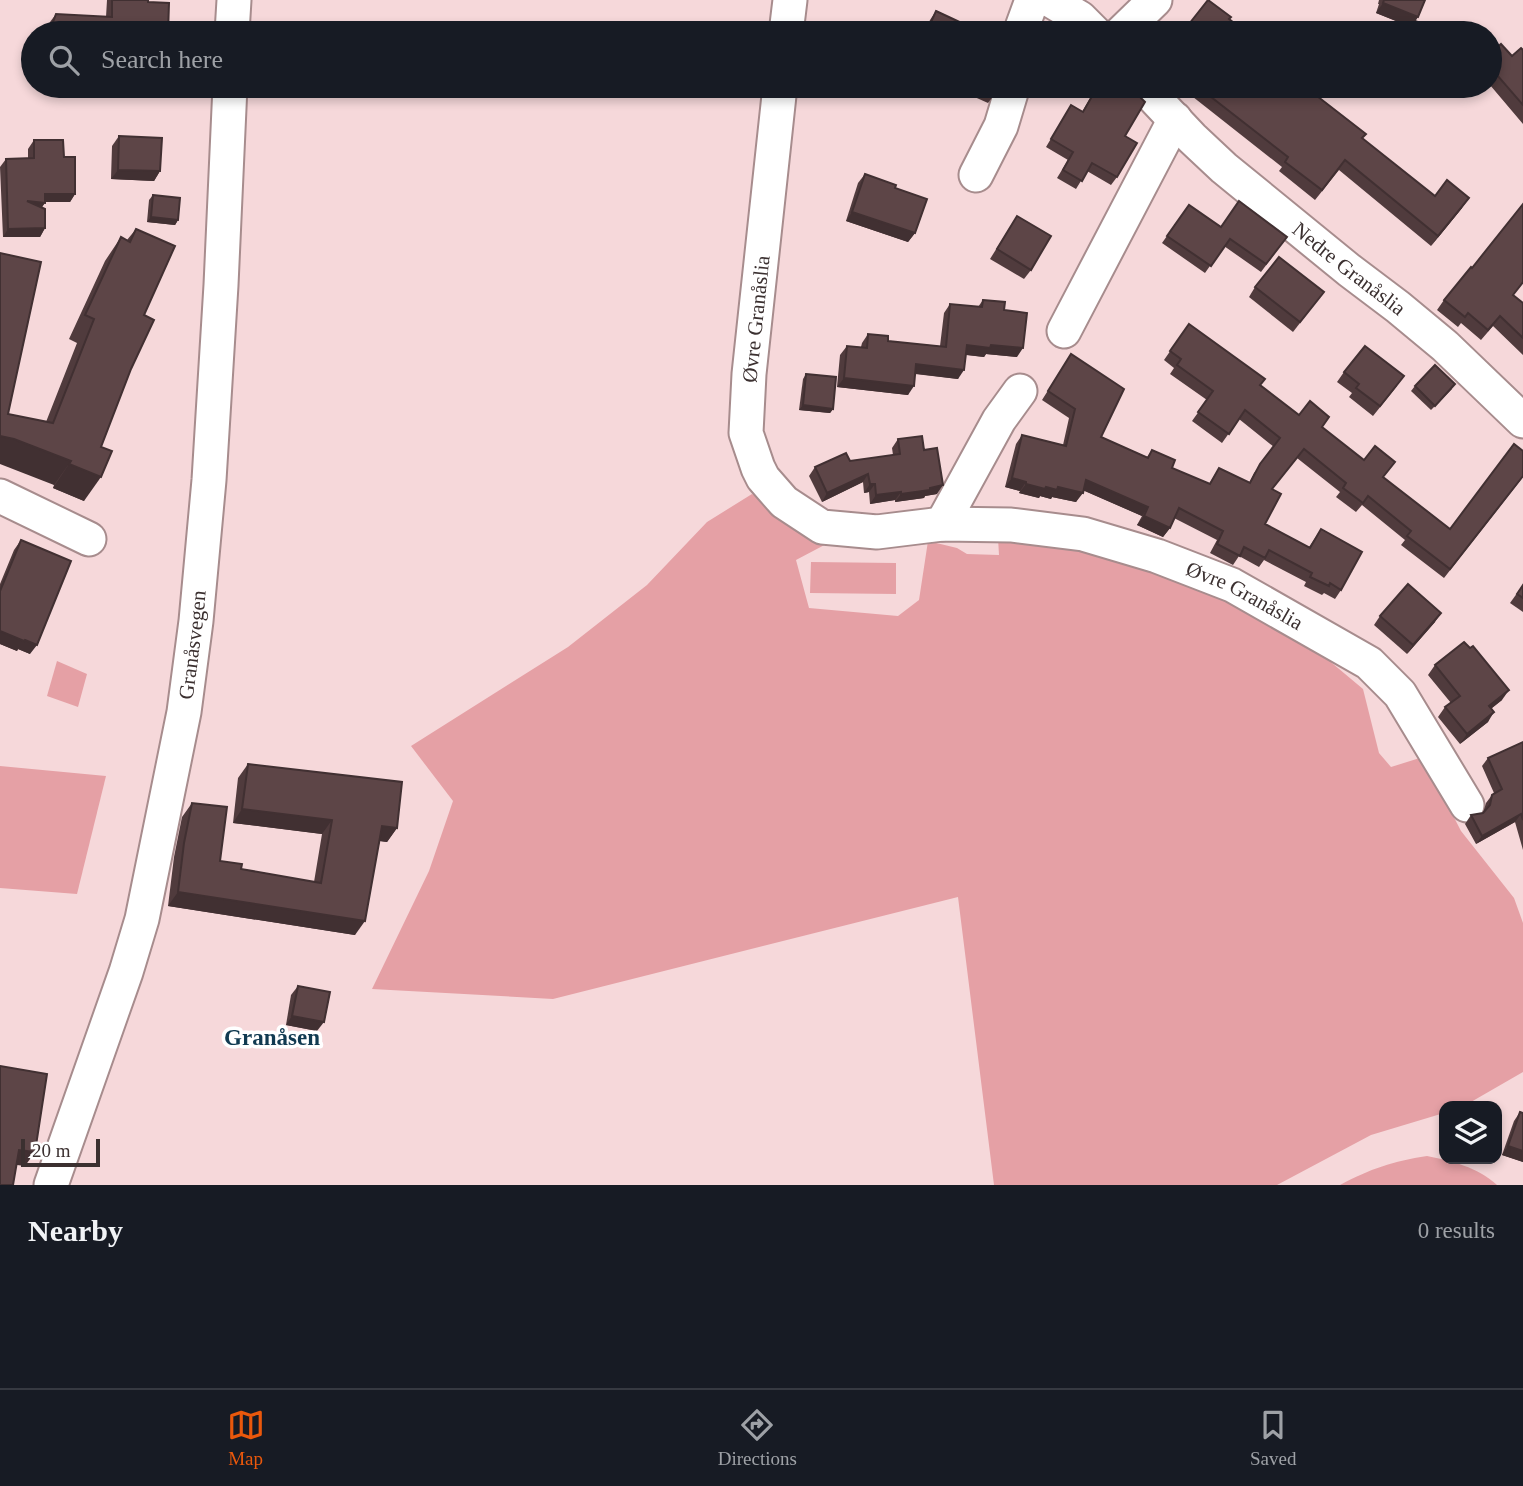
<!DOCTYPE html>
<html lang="en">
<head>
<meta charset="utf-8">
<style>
  :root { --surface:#171b24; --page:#242831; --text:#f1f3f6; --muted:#9ea1a6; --line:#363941; --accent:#ea580c }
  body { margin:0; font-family:"Times New Roman",serif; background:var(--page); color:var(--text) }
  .controls { position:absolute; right:21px; bottom:21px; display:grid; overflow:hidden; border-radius:14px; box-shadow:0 4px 10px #0003 }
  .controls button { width:63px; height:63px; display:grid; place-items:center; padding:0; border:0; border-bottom:2px solid var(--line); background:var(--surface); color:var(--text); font:35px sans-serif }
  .scale { position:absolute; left:21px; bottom:18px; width:79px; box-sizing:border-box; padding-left:7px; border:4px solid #3b3030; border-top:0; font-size:19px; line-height:24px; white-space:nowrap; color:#3b3030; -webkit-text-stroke:5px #fff; paint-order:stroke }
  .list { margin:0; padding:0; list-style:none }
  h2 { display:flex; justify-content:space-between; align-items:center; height:91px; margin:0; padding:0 28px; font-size:30px }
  h2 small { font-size:23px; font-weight:400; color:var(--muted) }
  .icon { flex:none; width:38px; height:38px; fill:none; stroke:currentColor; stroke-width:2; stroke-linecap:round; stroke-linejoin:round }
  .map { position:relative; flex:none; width:1523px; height:1185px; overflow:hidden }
  .search { position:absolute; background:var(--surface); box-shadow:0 4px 10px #0003; left:21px; right:21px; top:21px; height:77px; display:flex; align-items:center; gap:18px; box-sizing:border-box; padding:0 24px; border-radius:38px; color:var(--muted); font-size:26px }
  .sheet { height:203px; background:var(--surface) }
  nav { display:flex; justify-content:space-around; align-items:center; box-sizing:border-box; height:98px; border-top:2px solid var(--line); background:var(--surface); font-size:19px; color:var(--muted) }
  nav a { display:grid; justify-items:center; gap:4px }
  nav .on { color:var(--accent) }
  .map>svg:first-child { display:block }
</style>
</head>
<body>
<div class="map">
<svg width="1523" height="1185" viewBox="0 0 1523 1185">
  <rect width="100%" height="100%" fill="#f6d8da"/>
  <g fill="#e5a0a5">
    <path d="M752 494 832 541 796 560 809 608 898 616 919 600 928 541 957 548 967 554 999 555 998 538 1067 545 1204 588 1314 648 1363 689 1379 753 1391 767 1423 757 1461 831 1514 898 1523 923V1072L1464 1106H1444V1113L1371 1135 1277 1185H994L958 897 553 999 372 989 429 871 453 801 411 746 568 647 647 585 707 522Z"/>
    <path d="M811 562 896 563V594L810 593Z"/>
    <path d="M57 661 87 674 78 707 47 696Z"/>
    <path d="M0 766 106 776 77 894 0 888Z"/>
    <path d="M1427 1156C1452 1161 1477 1167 1497 1185H1340C1370 1169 1393 1161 1427 1156Z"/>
  </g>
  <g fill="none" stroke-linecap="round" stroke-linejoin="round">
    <defs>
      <g id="minor">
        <path d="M1050 0 1080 18 1095 33"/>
        <path d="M232 33 234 0"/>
        <path d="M786 33 790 0"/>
        <path d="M1020 33 1032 0"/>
        <path d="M1121 33 1155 0"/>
        <path id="s1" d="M780 86 749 374 746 433 758 468 763 478 784 502 822 527 877 532 942 524 1011 525 1083 534 1157 556 1232 585 1369 663 1400 694 1467 805"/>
        <path id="s2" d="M1143 86 1192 138 1224 168 1349 270 1398 307 1445 346 1523 421"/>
        <path d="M976 175 1001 126 1013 86"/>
        <path d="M1064 331 1175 119"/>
        <path d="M0 496 89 539"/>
        <path d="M942 524 999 420 1020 391"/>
        <path id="s3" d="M51 1185 126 972 142 919 184 712 196 621 209 480 221 285 230 86"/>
      </g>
    </defs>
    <use href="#minor" stroke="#a78c8d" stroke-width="37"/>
    <use href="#minor" stroke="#fff" stroke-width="33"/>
  </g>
  <g fill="#503b3d">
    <path d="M107 0H148V2L168 33H46L50 22 56 14 106 17Z"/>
    <path d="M1379 0H1425L1418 17 1411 27 1376 13 1379 4H1378Z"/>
    <path d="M936 11 983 33H924L930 20Z"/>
    <path d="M1415 21 1444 33H1408Z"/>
    <path d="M1523 50V124L1490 85V54L1512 56Z"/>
    <path d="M950 86H997L994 95 988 103Z"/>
    <path d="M1097 86H1121L1125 136 1117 177 1111 185 1087 171 1076 189 1057 178 1068 160 1046 147 1071 105 1082 112Z"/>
    <path d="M1183 86H1304L1363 139 1417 183 1435 196 1462 208 1431 246 1339 170 1315 200 1279 171 1282 167 1188 93 1190 91Z"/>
    <path d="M119 136 160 171 154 181 111 179 112 146Z"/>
    <path d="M34 140 64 157 75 194 70 202H45L42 207 45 228 40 237H3L0 167 6 159 28 158V149Z"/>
    <path d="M865 174 895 188 915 233 908 242 846 221 858 183Z"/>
    <path d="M153 195 178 220 175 225 147 222 149 200Z"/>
    <path d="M1523 204V283L1513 295 1523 303V355L1493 326 1481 340 1461 323 1458 327 1437 310 1444 300 1472 268Z"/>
    <path d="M1189 205 1221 227 1287 237 1261 272 1224 246 1205 273 1162 243Z"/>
    <path d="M1017 216 1031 270 1024 279 990 259Z"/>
    <path d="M136 229 144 315 131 369 101 447 84 501 53 488 54 485 8 414 46 422 77 343 69 339 105 261 121 237 127 240Z"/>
    <path d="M1255 287 1324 292 1293 332 1249 297Z"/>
    <path d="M983 300 1004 310 1017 357 986 354 984 357 966 355 958 379 915 374 908 395 837 387 840 355 847 346 861 347 862 343 868 334 888 341 940 346 944 313 950 304 978 307Z"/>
    <path d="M1189 324 1260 385 1299 415 1322 427 1383 477 1450 529 1523 451V477L1444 578 1401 545 1405 540 1362 505 1356 512 1336 497 1340 492 1297 458 1272 489 1265 524 1309 547 1321 529 1341 590 1335 599 1324 593 1322 595 1304 586 1306 582 1264 560 1259 567 1239 556 1233 565 1210 553 1217 540 1174 518 1170 528 1163 537 1137 525 1142 516 1083 490 1076 502 1052 497 1051 499 1040 496 1039 498 1019 493 1020 491 1005 487 1016 444 1022 435 1063 445 1069 418 1042 400 1071 354 1101 437 1147 457 1152 450 1172 468 1209 484 1219 468 1249 483 1254 473 1274 447 1239 419 1222 443 1192 421 1207 400 1170 374 1174 368 1164 360Z"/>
    <path d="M1344 372 1397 386 1373 416 1349 397 1352 393 1337 382Z"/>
    <path d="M806 374 833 409 830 413 799 410 803 379Z"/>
    <path d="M1415 386 1452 389 1431 410 1411 391Z"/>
    <path d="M898 439 924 450 937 494 925 496 924 498 895 502V500L870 504 869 492 864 493 863 482 822 502 809 476 815 467 850 461 893 455 892 448Z"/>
    <path d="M21 540 30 654 18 649 17 651 0 644V584L14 550Z"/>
    <path d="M1523 585V612L1510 603Z"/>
    <path d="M1380 616 1435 622 1407 654 1374 625Z"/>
    <path d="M1435 665 1502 700 1492 708 1488 722 1460 744 1438 717 1445 707 1451 703 1428 675Z"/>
    <path d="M1523 742V850L1515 822 1476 844 1465 824 1471 815 1483 813 1486 803 1492 795 1494 793 1482 766 1488 758Z"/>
    <path d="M248 764 397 828 387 842 380 841 355 935 168 906 174 857 182 817 192 803 220 861 241 869 314 882 322 834 233 823 238 778Z"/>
    <path d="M298 986 317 1031 286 1025 291 995Z"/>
    <path d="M1520 1112 1523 1113V1162L1502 1155 1514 1121Z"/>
  </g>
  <g fill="#413032">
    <path d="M1383 3 1418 17 1411 27 1376 13Z"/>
    <path d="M118 170 160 171 154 181 111 179Z"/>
    <path d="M45 194H75L70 202H43L45 203 39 211 27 201Z"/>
    <path d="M1469 198 1462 208 1431 246 1438 236Z"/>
    <path d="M852 212 915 233 908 242 846 221Z"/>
    <path d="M151 217 178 220 175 225 147 222Z"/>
    <path d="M45 228 40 237H3L8 229Z"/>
    <path d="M967 345H991L1023 348 1017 357 986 354 984 357 960 354Z"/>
    <path d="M916 364 964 370 958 379 910 373Z"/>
    <path d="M844 378 914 386 908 395 837 387Z"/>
    <path d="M803 405 833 409 830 413 799 410Z"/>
    <path d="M0 436 14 439 71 461 54 485 0 464Z"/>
    <path d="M69 464 101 477 84 501 53 488Z"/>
    <path d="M868 474 863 482 822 502 827 493Z"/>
    <path d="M1012 478 1026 482 1020 491 1005 487Z"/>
    <path d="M1086 480 1148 507 1142 516 1080 489Z"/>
    <path d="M870 484H875L869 492 864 493Z"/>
    <path d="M1026 484 1058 487 1083 493 1076 502 1052 497 1051 499 1040 496 1039 498 1019 493Z"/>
    <path d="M943 485 937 494 925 496 924 498 895 502 901 494Z"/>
    <path d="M901 492 895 500 870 504 876 495Z"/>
    <path d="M1144 516 1170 528 1163 537 1137 525Z"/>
    <path d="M1441 613 1435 622 1407 654 1413 645Z"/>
    <path d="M0 631 37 645 30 654 18 649 17 651 0 644Z"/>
    <path d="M1509 690 1502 700 1483 715 1489 706Z"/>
    <path d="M1494 712 1488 722 1460 744 1467 734Z"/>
    <path d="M242 809 332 820 322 834 233 823Z"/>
    <path d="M1521 814 1515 822 1476 844 1482 836Z"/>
    <path d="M382 826 397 828 387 842 372 840Z"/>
    <path d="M178 892 365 921 355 935 168 906Z"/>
    <path d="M292 1016 324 1022 317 1031 286 1025Z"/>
    <path d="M1508 1146 1523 1151V1162L1502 1155Z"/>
    <path d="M19 1150 35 1152 25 1166 9 1164Z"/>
  </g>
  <g fill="#5d4547" stroke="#413032" stroke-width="2">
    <path d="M112 0H148V2L169 3 168 33H51L52 25 56 14 112 17Z"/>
    <path d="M1208 0 1231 17 1229 19 1247 33H1182Z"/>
    <path d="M1384 0H1425L1418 17 1383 3Z"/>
    <path d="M936 11 983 33H926Z"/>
    <path d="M1415 21 1444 32V33H1411Z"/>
    <path d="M1501 44 1512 56 1521 48 1523 50V105L1490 67V54Z"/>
    <path d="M974 86H997L994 95Z"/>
    <path d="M1098 86H1121L1139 96 1145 102 1125 136 1137 143 1117 177 1092 163 1082 181 1063 170 1073 152 1051 139 1071 105 1083 112Z"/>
    <path d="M1197 86H1304L1366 134 1362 138 1435 196 1447 180 1469 198 1438 236 1345 160 1322 190 1285 162 1288 157Z"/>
    <path d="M119 136 162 138 160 171 118 170Z"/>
    <path d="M34 140H63L64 157H75V194H45V203L27 201 45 209V228L8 229 6 159 34 158Z"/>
    <path d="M865 174 896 185 895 188 927 199 915 233 852 212Z"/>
    <path d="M153 195 180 198 178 220 151 217Z"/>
    <path d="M1239 201 1287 237 1266 264 1230 239 1211 266 1167 236 1189 205 1221 227Z"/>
    <path d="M1523 204V282L1513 295 1523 303V338L1500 316 1488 330 1468 313 1465 317 1444 300 1471 267 1472 268Z"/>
    <path d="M1017 216 1051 236 1031 270 997 249Z"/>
    <path d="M136 229 175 246 144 315 154 320 131 369 101 447 112 451 101 477 69 464 71 461 14 439 0 436V253L41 262 8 414 53 423 94 319 85 315 121 237 130 242Z"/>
    <path d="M1279 257 1324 292 1300 322 1255 287Z"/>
    <path d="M983 300 1005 302 1004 310 1027 313 1023 348 991 345 990 348 967 345 964 370 916 364 914 386 844 378 847 346 867 348 868 334 888 336V341L946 347 950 304 982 307Z"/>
    <path d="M1189 324 1265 379 1260 385 1299 415 1310 401 1329 417 1322 427 1364 460 1375 446 1395 462 1383 477 1450 529 1514 444 1523 451V476L1450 569 1407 536 1411 531 1368 496 1363 503 1343 488 1346 483 1304 449 1272 489 1281 494 1265 524 1310 548 1321 529 1362 552 1341 590 1330 583 1329 586 1310 577 1312 573 1269 550 1265 558 1244 547 1240 556 1217 544 1223 531 1179 508 1170 528 1144 516 1148 507 1086 480 1083 493 1058 487 1057 490 1046 487 1045 489 1026 484V482L1012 478 1022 435 1066 446 1075 409 1048 391 1071 354 1124 389 1101 437 1148 458 1152 450 1175 460 1172 468 1210 484 1219 468 1250 483 1260 464 1280 438 1245 410 1229 434 1198 412 1213 391 1177 365 1181 359 1170 351Z"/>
    <path d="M1365 346 1404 376 1380 406 1356 388 1359 384 1344 372Z"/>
    <path d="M1435 365 1455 384 1435 406 1415 386Z"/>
    <path d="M806 374 836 377 833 409 803 405Z"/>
    <path d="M922 436 924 450 937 448 943 485 930 488V490L901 494V492L876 495 875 484H870L868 474 827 493 815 467 846 453 850 461 900 454 898 439Z"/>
    <path d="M21 540 71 561 37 645 25 640 24 641 0 631V591Z"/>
    <path d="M1408 584 1441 613 1413 645 1380 616Z"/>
    <path d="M1523 585V598L1517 594Z"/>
    <path d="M1464 642 1470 648 1473 646 1509 690 1489 706 1494 712 1467 734 1445 707 1460 696 1435 665Z"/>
    <path d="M1523 742V820L1521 814 1482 836 1471 815 1483 813 1490 805 1492 795 1502 789 1488 758Z"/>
    <path d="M248 764 402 782 397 828 382 826 365 921 178 892 184 843 192 803 227 807 220 861 242 864 241 869 321 883 332 820 242 809Z"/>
    <path d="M298 986 330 992 324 1022 292 1016Z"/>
    <path d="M0 1066 47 1074 35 1152 19 1150 13 1185H0Z"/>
    <path d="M1520 1112 1523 1113V1151L1508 1146Z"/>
  </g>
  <g text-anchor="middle" stroke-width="7" stroke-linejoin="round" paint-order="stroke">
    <g font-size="21" fill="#3b3030" stroke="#fff">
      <text dy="7" stroke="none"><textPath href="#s2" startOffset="276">Nedre Granåslia</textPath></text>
      <text transform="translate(756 319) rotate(-84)" y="7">Øvre Granåslia</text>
      <text dy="7" stroke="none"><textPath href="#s1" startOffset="910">Øvre Granåslia</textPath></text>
      <text dy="7" stroke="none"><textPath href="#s3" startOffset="560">Granåsvegen</textPath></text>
    </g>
    <g font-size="23" font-weight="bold" fill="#113a51" stroke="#fff">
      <text x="272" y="1045">Granåsen</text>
    </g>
  </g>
</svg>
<div class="controls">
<button><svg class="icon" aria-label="layers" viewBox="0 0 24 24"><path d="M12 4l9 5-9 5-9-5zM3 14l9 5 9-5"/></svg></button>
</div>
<div class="scale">20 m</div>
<div class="search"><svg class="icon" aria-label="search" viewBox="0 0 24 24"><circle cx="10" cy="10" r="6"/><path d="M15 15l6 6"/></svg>Search here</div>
</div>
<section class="sheet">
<h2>Nearby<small>0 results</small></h2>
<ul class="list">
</ul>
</section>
<nav>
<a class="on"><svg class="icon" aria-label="map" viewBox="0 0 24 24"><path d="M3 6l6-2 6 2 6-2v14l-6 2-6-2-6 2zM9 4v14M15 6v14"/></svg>Map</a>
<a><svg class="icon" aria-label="directions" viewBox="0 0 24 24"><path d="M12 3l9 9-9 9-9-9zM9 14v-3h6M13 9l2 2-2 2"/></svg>Directions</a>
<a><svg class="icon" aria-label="saved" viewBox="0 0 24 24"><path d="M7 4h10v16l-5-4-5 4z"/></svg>Saved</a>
</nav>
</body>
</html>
